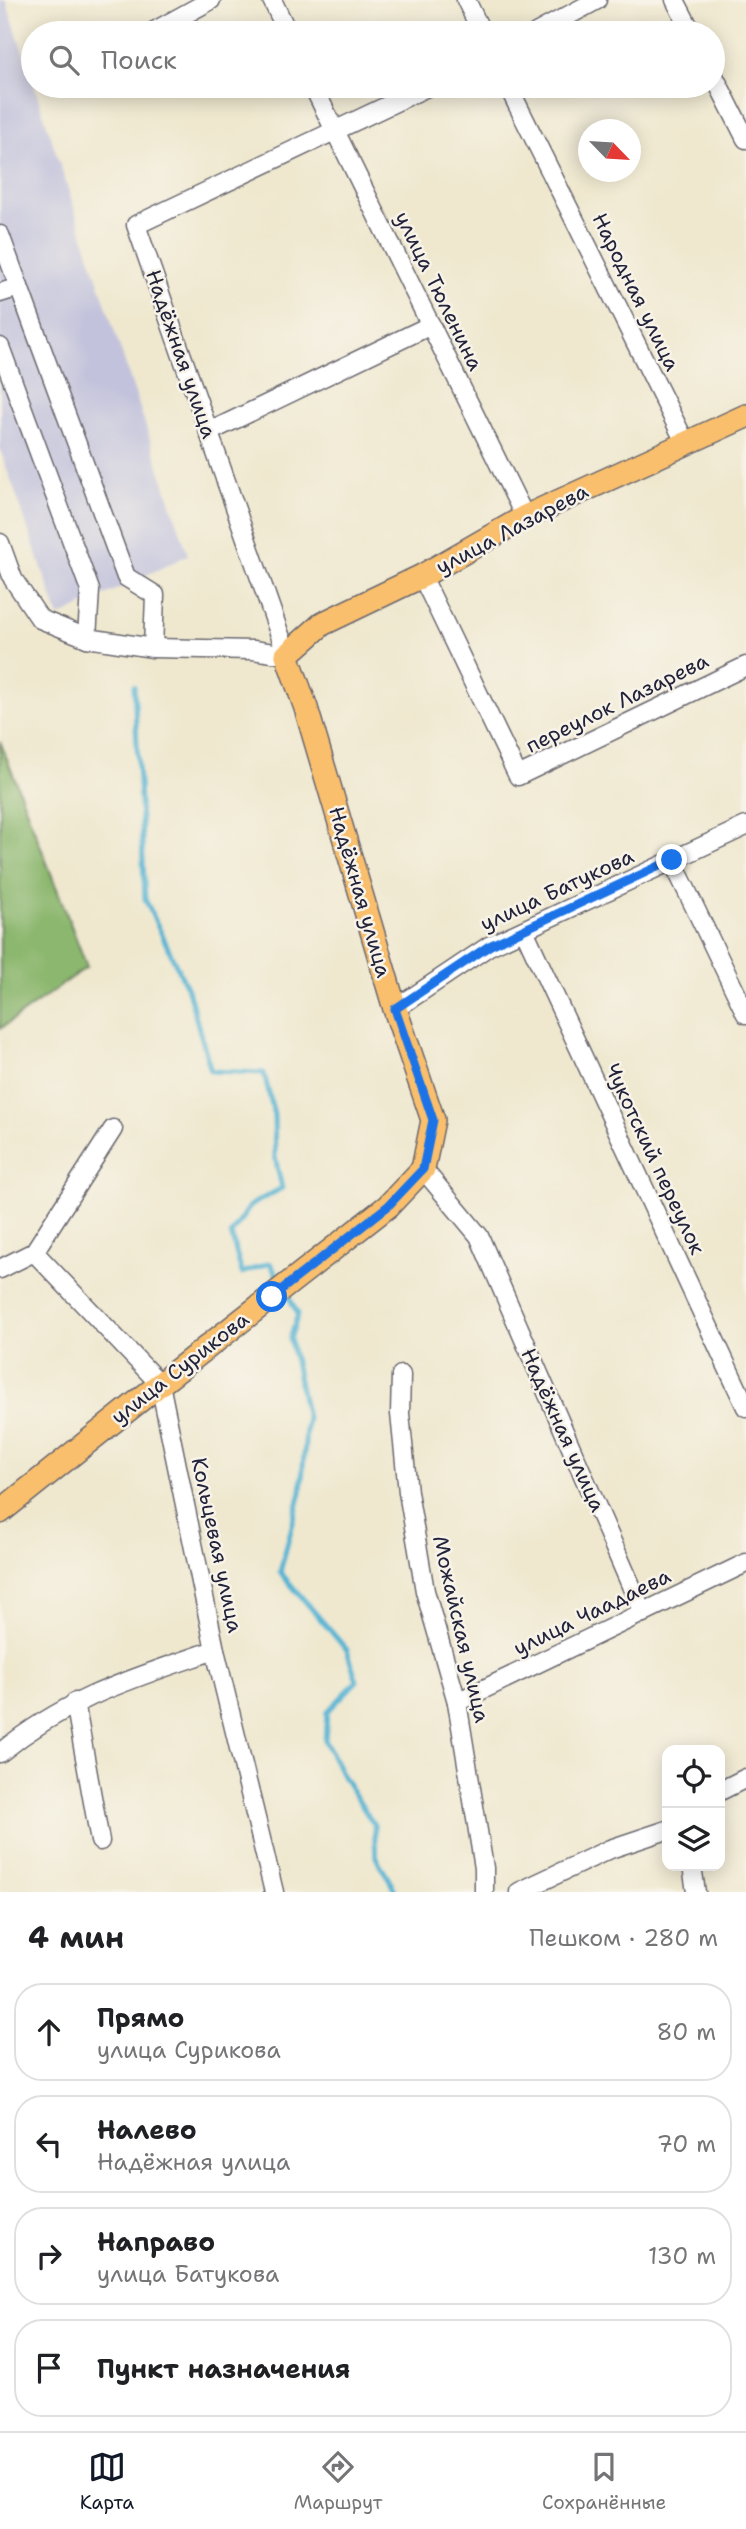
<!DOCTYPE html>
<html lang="ru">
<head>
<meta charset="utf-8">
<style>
  :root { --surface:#fff; --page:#f6f6f6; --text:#202124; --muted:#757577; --line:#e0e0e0; --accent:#111827 }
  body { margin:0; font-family:"Shantell Sans",sans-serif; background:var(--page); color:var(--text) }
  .controls { position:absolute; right:21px; bottom:21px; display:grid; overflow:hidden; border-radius:14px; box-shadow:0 4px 18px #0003 }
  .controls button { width:63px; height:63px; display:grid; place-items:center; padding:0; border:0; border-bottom:2px solid var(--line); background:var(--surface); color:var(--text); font:35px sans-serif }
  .compass { position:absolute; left:578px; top:119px; width:63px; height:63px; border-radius:50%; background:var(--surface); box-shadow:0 4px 18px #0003; rotate:115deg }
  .stop { position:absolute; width:21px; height:21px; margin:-16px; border:5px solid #1a73e8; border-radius:50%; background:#fff }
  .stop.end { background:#1a73e8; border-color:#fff; box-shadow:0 2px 7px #0008 }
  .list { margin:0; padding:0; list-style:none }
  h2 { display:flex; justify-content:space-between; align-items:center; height:91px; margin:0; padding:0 28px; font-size:30px }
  h2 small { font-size:23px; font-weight:400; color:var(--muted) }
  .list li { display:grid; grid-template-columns:46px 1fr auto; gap:21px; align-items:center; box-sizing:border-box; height:98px; margin:0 14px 14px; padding:0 14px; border:2px solid var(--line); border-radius:28px }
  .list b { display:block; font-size:26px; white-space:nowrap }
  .list p { margin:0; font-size:23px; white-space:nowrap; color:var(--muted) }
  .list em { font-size:23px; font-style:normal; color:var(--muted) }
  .icon { flex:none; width:38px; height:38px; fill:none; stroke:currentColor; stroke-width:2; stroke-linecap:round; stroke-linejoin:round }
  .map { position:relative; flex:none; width:746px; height:1892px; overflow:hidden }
  .search { position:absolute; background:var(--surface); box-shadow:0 4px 18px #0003; left:21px; right:21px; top:21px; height:77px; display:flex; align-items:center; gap:18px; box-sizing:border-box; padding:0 24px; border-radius:38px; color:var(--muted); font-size:26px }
  .sheet { height:539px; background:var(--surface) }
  nav { display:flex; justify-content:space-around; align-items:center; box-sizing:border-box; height:98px; border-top:2px solid var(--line); background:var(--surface); font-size:19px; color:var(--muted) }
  nav a { display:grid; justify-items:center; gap:4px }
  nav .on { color:var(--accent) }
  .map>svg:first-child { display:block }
</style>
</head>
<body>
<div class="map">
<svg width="746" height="1892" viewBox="0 0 746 1892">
  <rect width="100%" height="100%" fill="#f7f3e8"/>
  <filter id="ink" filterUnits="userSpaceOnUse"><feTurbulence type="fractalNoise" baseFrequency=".0143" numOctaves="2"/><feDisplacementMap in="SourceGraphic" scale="14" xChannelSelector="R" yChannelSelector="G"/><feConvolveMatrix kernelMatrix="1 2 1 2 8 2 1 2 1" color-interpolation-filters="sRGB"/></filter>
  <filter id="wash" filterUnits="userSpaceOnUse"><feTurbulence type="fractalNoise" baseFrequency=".00686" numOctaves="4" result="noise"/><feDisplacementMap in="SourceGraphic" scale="28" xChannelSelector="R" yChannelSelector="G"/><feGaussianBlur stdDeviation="1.57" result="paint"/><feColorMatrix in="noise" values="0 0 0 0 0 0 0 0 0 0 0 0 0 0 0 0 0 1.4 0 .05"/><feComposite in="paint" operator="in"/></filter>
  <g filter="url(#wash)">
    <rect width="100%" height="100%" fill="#efe8cf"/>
    <path fill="#c2c2dc" d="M0 0H6L188 555 59 617 0 449Z"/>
    <path fill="#8cb76e" stroke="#576c54" stroke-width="2" d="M0 741 87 967 0 1029Z"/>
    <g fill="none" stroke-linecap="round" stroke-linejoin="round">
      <g stroke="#54b4d3" stroke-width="5">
        <path d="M134 686 145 899 188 990 211 1071 264 1073 274 1115 275 1157 282 1188 251 1205 231 1234 242 1273 270 1263 281 1283"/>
        <path d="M286 1292 298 1314 290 1339 307 1418 301 1492 280 1572 347 1650 357 1681 327 1712 325 1741 342 1775 374 1825 376 1857 396 1892"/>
      </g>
    </g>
  </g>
  <g filter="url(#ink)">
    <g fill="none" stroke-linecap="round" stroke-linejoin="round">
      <defs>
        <g id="minor">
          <path d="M272 0 288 33"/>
          <path d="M466 0 482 33"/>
          <path d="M675 0 692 33"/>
          <path d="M151 33 211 0"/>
          <path d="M536 33 597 0"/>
          <path d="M713 74 746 139"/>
          <path d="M313 86 525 517"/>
          <path d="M508 86 686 444"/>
          <path d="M0 235 19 287 0 293"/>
          <path d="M19 287 126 577 155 595 153 648"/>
          <path d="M0 347 90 590 87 638"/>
          <path d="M209 432 431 325"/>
          <path d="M0 543 13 579 40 619 87 638 153 648 253 650 287 655 136 225 429 86"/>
          <path d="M422 576 518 776 746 666"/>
          <path d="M672 860 746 1014"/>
          <path d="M524 930 746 1407"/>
          <path d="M395 1009 489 946 746 826"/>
          <path d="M423 1169 479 1236 643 1613"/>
          <path d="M34 1252 160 1384 215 1650 274 1892"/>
          <path d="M0 1269 34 1252 113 1129"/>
          <path d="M401 1375 400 1414 408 1492 425 1591 457 1702 484 1868V1892"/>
          <path d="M75 1702 100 1841"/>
          <path d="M457 1702 746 1563"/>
          <path d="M0 1753C68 1697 134 1678 215 1650"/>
          <path d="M720 1791 746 1778"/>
          <path d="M692 1866 696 1892"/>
          <path d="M519 1892 610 1849 667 1830"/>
        </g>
        <path id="major" d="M0 1512 160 1384 388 1206 423 1169 433 1120 395 1009 306 708 287 655 322 624 422 576 525 517 746 416"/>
      </defs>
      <use href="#minor" stroke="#6a676f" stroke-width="21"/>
      <use href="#major" stroke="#6a676f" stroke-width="26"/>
      <use href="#minor" stroke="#fff" stroke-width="18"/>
      <use href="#major" stroke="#f9bf6d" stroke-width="23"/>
    </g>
  </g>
  <g fill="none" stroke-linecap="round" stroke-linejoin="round" filter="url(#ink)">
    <path stroke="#1a73e8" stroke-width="9" d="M272 1297 388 1206 423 1169 433 1120 395 1009 489 946 672 860"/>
  </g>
  <g text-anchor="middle" stroke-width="5" stroke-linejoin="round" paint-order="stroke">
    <g font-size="21" fill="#22223b" stroke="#f7f3e8">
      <text transform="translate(439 291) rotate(64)" y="7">улица Тюленина</text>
      <text transform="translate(636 292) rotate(64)" y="7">Народная улица</text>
      <text transform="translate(181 354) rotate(71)" y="7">Надёжная улица</text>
      <text transform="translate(512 529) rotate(-28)" y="7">улица Лазарева</text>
      <text transform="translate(617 703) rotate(-26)" y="7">переулок Лазарева</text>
      <text transform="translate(557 890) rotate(-25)" y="7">улица Батукова</text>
      <text transform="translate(360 892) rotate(74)" y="7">Надёжная улица</text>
      <text transform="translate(655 1159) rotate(65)" y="7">Чукотский переулок</text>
      <text transform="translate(180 1368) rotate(-38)" y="7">улица Сурикова</text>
      <text transform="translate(563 1430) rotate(66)" y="7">Надёжная улица</text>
      <text transform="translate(217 1545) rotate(78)" y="7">Кольцевая улица</text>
      <text transform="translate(592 1612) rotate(-26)" y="7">улица Чаадаева</text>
      <text transform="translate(461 1629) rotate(77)" y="7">Можайская улица</text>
    </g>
  </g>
</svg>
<div class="controls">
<button><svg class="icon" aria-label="locate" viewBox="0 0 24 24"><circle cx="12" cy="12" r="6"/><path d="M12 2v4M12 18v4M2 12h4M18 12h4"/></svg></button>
<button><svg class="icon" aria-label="layers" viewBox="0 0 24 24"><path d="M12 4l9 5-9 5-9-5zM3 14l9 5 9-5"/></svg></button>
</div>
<svg class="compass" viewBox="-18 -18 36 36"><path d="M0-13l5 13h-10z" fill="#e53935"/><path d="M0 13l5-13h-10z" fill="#757577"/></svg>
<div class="stop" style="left:272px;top:1297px"></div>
<div class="stop end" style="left:672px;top:860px"></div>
<div class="search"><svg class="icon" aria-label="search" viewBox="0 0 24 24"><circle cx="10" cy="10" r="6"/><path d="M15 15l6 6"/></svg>Поиск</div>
</div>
<section class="sheet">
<h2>4 мин<small>Пешком · 280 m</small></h2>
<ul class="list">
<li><svg class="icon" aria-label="ahead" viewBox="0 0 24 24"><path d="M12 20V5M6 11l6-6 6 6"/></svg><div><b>Прямо</b><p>улица Сурикова</p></div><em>80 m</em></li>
<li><svg class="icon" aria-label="left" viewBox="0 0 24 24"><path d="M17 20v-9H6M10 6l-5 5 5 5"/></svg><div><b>Налево</b><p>Надёжная улица</p></div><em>70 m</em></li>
<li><svg class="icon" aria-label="right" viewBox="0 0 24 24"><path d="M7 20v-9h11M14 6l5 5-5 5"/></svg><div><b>Направо</b><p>улица Батукова</p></div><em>130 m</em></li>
<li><svg class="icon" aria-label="arrive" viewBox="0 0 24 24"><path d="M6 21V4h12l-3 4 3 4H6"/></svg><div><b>Пункт назначения</b></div></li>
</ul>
</section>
<nav>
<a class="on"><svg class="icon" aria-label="map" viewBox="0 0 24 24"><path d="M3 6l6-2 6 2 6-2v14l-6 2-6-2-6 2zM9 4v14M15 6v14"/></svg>Карта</a>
<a><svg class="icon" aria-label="directions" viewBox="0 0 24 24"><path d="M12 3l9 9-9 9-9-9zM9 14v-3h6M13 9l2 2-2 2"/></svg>Маршрут</a>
<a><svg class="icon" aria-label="saved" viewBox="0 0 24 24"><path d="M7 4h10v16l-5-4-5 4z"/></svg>Сохранённые</a>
</nav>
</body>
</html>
